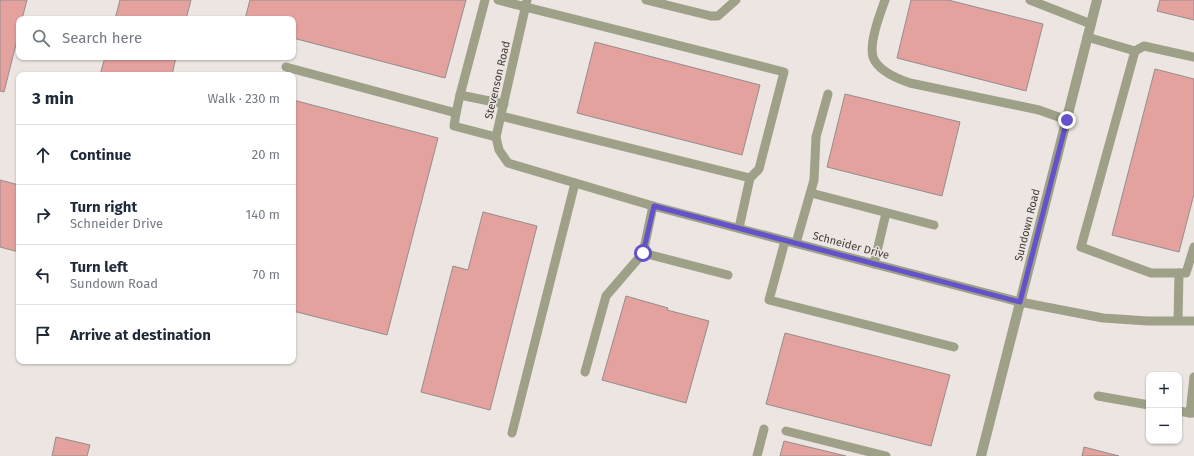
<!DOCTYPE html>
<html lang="en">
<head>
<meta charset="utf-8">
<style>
  :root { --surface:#fff; --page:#f6f6f7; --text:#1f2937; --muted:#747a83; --line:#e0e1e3 }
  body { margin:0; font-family:"Fira Sans",sans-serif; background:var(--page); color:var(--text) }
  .controls { position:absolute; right:12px; bottom:12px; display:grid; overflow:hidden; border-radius:8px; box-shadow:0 1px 3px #0004 }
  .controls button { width:36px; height:36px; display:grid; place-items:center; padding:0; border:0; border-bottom:1px solid var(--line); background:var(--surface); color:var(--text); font:20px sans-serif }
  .stop { position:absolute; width:12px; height:12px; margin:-9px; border:3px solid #6452cb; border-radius:50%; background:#fff }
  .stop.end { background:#6452cb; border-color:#fff; box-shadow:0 1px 4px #0008 }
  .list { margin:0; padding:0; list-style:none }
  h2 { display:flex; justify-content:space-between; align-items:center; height:52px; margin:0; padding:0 16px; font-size:17px }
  h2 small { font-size:13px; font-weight:400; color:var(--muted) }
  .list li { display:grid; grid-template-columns:26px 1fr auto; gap:12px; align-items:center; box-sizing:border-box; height:60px; padding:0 16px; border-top:1px solid var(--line) }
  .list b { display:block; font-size:15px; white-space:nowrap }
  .list p { margin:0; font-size:13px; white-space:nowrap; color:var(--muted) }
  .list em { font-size:13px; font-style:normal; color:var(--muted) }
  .icon { flex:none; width:22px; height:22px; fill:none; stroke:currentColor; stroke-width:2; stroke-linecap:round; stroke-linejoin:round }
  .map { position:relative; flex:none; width:1194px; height:456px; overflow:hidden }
  .search { position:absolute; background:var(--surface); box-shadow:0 1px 3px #0004; left:16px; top:16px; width:280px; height:44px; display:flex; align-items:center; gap:10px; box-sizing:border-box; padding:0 14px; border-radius:8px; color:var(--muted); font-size:15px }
  .panel { position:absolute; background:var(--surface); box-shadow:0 1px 3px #0004; left:16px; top:72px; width:280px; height:292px; border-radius:8px }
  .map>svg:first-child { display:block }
</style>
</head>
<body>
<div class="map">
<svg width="1194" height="456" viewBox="0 0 1194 456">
  <rect width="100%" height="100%" fill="#ece5e1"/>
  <g fill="#e4a29f" stroke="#958c8c">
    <path d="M0 0H27L22 19H19V32L4 92 0 91Z"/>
    <path d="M120 0H191L186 19H115Z"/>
    <path d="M250 0H466L445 78 293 38V19H245Z"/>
    <path d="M911 0H948L1043 24 1026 91 897 58Z"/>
    <path d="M1160 0H1194V20L1157 11Z"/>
    <path d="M595 42 760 85 742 155 577 113Z"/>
    <path d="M105 57H176L172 75H100Z"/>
    <path d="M1155 69 1194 79V194L1179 252 1112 235Z"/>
    <path d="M845 94 960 122 942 196 827 167Z"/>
    <path d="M293 100 438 138 387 335 293 311Z"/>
    <path d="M0 180 19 185V252L0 247Z"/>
    <path d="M483 212 537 226 490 410 421 392 453 266 468 270Z"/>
    <path d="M626 296 668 308 667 310 709 321 686 403 602 380Z"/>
    <path d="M785 333 950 375 931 446 766 404Z"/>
    <path d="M56 437 90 445 87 456H52Z"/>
    <path d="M784 441 846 456H780Z"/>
    <path d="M1084 447 1119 456H1082Z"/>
  </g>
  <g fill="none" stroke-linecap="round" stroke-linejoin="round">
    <g stroke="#9ea087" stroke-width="9">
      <path d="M498 0 784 72 759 169 750 178"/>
      <path d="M527 0 496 137 499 150 508 163 653 206 1020 302 1103 318 1148 321H1194"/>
      <path d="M646 0 711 16H718L736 0"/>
      <path d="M885 0C880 14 869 42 873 57 878 71 898 79 910 83L1039 110 1067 120"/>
      <path d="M1030 0 1091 24"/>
      <path d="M1087 37 1135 51"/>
      <path d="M1194 57 1144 46 1135 51 1081 247 1151 273H1186L1194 247"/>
      <path d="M286 67 456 113 454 126 496 137"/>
      <path d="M460 95 485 0"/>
      <path d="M456 113 460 95 504 104"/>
      <path d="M501 116 750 178 739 228"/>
      <path d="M811 193 934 225"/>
      <path d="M785 241 769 300 954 347"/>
      <path d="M796 243 814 180 816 137 828 94"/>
      <path d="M643 253 728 275"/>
      <path d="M874 264 886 213"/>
      <path d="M1178 320 1179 273"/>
      <path d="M585 372 606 296 643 253 653 206"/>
      <path d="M1194 377 1190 413H1194"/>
      <path d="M1098 396 1149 405"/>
      <path d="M1179 411 1190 413"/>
      <path d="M786 431 886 456"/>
      <path d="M512 433 575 183"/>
      <path d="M757 456 764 429"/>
    </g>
    <path stroke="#9ea087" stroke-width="10" d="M981 456 1097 0"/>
  </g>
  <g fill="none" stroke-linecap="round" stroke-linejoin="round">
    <path stroke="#6452cb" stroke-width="5" d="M643 253 654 206 1020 302 1067 120"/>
  </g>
  <g text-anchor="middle" stroke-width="3" stroke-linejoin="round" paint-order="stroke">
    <g font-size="11" fill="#3f3c3a" stroke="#ece5e1">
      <text transform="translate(497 80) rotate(-77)" y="4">Stevenson Road</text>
      <text transform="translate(1027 225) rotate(-76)" y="4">Sundown Road</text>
      <text transform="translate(851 245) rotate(15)" y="4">Schneider Drive</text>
    </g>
  </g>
</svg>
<div class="controls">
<button>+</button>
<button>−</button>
</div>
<div class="stop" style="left:643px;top:253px"></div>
<div class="stop end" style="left:1067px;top:120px"></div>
<div class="search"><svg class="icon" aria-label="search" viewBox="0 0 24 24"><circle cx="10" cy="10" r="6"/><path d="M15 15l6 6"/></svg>Search here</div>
<section class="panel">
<h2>3 min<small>Walk · 230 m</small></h2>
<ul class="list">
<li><svg class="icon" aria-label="ahead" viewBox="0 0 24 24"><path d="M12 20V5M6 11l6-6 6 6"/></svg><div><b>Continue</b></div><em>20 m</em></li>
<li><svg class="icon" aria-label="right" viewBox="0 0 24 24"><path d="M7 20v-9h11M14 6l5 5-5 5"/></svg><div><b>Turn right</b><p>Schneider Drive</p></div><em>140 m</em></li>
<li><svg class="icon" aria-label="left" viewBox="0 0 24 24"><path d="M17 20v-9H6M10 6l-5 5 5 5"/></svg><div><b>Turn left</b><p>Sundown Road</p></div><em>70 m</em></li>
<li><svg class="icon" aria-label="arrive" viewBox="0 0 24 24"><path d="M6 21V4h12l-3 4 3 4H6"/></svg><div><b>Arrive at destination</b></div></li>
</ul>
</section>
</div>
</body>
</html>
